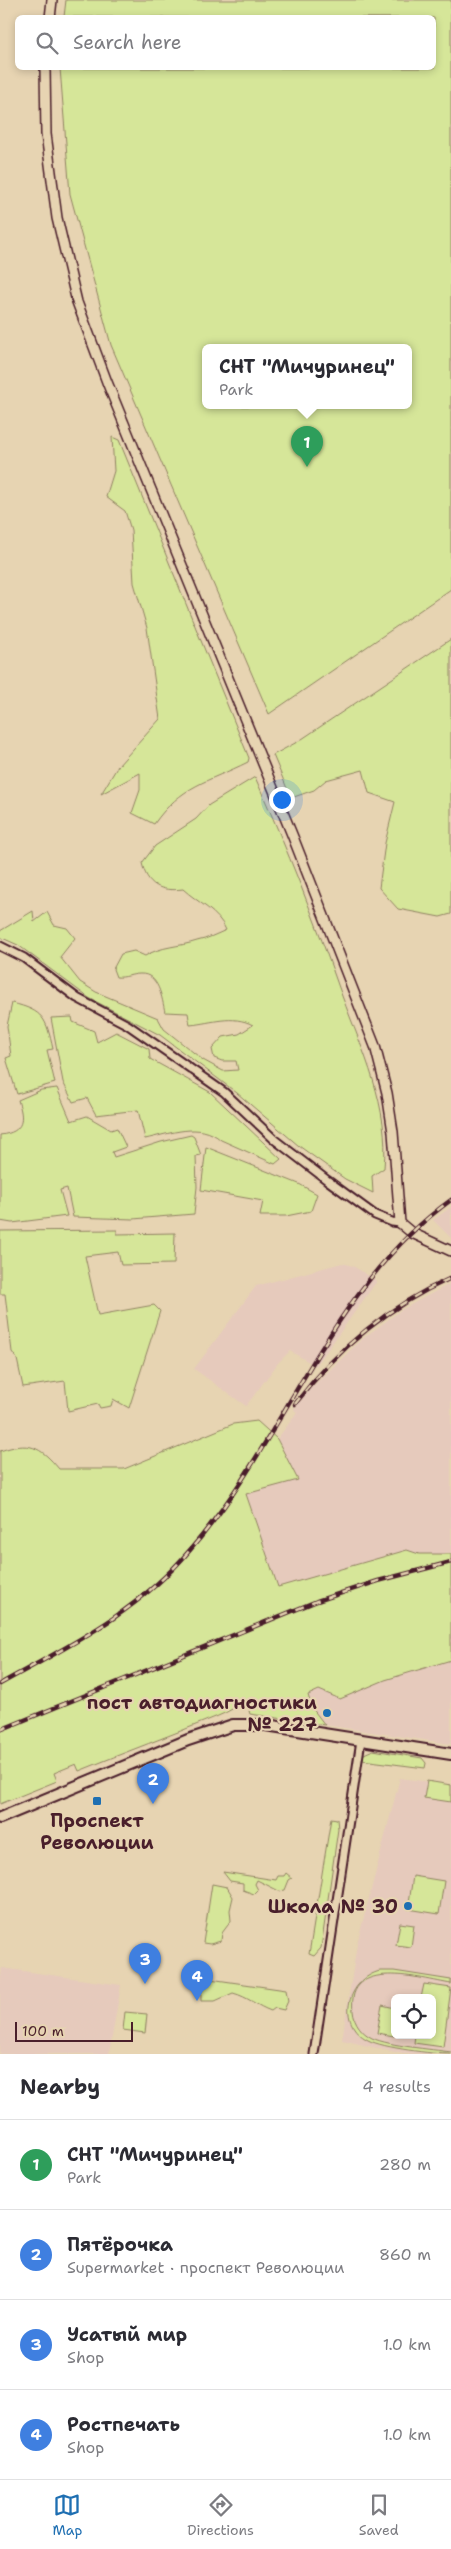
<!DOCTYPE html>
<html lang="en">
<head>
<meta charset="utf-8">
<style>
  :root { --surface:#fff; --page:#f7f7f7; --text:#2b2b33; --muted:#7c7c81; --line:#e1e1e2; --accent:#1f6fb2 }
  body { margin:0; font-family:"Shantell Sans",sans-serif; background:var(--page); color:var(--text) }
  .controls { position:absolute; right:15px; bottom:15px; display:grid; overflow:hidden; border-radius:8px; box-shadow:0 2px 8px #0003 }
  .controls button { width:45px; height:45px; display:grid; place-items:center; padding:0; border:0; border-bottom:1px solid var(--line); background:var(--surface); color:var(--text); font:25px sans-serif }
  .scale { position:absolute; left:15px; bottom:12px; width:118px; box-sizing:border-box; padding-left:5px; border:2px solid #4a1f2b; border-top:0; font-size:14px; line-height:18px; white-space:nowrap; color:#4a1f2b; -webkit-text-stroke:4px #e7d4b2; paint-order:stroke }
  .you { position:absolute; left:281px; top:799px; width:18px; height:18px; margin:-12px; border:4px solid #fff; border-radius:50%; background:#1a73e8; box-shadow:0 0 0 8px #1a73e833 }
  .badge { display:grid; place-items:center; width:32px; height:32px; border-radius:50%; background:var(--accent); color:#fff; font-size:16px; font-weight:700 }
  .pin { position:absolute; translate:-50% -41px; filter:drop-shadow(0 1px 2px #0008) }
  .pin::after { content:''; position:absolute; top:26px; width:18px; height:15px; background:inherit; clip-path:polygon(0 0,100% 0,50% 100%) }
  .popup { position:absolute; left:202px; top:344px; width:210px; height:65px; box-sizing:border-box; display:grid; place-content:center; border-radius:8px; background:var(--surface); filter:drop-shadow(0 1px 4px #0005); font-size:16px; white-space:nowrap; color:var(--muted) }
  .popup b { font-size:19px; color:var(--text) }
  .popup::after { content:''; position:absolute; left:50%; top:100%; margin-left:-10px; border:10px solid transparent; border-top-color:var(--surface) }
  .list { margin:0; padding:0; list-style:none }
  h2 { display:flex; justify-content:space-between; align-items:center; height:65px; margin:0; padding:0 20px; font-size:21px }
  h2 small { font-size:16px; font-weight:400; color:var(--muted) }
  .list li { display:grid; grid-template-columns:32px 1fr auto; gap:15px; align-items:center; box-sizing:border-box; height:90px; padding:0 20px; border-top:1px solid var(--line) }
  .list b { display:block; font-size:19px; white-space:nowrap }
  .list p { margin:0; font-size:16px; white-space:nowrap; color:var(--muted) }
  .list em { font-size:16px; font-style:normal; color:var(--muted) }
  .icon { flex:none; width:28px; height:28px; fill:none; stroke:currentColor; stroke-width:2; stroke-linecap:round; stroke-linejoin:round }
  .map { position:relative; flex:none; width:451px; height:2054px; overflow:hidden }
  .search { position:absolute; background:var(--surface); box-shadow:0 2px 8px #0003; left:15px; right:15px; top:15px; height:55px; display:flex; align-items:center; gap:12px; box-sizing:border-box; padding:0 18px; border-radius:8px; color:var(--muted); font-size:19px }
  .sheet { height:425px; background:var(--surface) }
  nav { display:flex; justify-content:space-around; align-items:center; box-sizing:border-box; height:70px; border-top:1px solid var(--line); background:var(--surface); font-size:14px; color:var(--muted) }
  nav a { display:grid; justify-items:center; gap:2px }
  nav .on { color:var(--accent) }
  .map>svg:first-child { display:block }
</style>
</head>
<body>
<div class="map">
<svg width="451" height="2054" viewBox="0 0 451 2054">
  <rect width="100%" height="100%" fill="#e7d4b2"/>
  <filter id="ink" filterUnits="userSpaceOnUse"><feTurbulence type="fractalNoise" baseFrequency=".02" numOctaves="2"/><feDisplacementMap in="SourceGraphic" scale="10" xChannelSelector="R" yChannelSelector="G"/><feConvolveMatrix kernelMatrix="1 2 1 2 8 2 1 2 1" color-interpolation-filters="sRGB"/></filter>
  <g filter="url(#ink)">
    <g fill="#e6cabc" fill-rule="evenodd">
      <path d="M451 1207V1238L433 1220Z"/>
      <path d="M342 1263 353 1266 377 1281 316 1366 290 1351 278 1363 246 1406 194 1369 256 1286Z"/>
      <path d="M451 1283V1554H419L407 1550 278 1587 246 1494 298 1480 277 1439 297 1413 294 1409 311 1388 362 1339 401 1310Z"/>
      <path d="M451 1660V1744L325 1725 312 1708 307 1696 319 1690 385 1680Z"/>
      <path d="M400 1778 451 1785V2054H403L342 2040 357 1944ZM395 1998H432V2035H395Z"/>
      <path d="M2 1968 121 1985 109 2054H0V1984Z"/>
    </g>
    <g fill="#d6e699" stroke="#908262" fill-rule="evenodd">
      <path d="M66 0H451V589L269 714 111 345 70 194 60 68H434V18L64 17ZM206 348H408V406H206Z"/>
      <path d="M112 437 119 440 249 758 248 762C208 782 181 785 154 824L132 813 140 790V773L101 794 118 766 160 719 147 628 134 583 131 530 125 511 106 497 114 471Z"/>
      <path d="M451 639V914L440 917 398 909 379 888 385 843 395 802 369 793 363 770 326 780 314 790 291 798 273 755 299 741Z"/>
      <path d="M255 777C287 849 316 922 342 996 363 1052 390 1107 384 1168L372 1176 373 1193 345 1179 299 1146 237 1093 160 1035 89 998 18 945 0 937V931L33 911 34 922 47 912 54 925 67 928 75 938 60 957 80 982 96 992 158 1018 164 1029 203 1060 223 1071 238 1070 236 1061H222L214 1058 212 1049 223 1037 239 1034 253 1025C232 1014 212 1023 190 1025L188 1013 165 1012C162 999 159 973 140 974 131 974 126 978 116 977L113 969 121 954 134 951 145 956C161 946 179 947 197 941 207 939 217 934 226 930 219 912 197 902 183 889 160 892 147 885 142 863L155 846 196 819 209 805Z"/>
      <path d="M12 1003C44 1011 46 1018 53 1049L47 1050 55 1083 17 1094 6 1058 11 1056 7 1026Z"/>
      <path d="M72 1017 73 1022 94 1031 97 1042 116 1032 149 1049 150 1059 210 1092 281 1159 275 1164 221 1140C200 1121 169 1134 145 1139L138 1110 96 1115 87 1098 73 1102 63 1082 51 1018Z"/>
      <path d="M57 1088 71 1121 87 1116 111 1130 117 1128 126 1147 112 1152 114 1157 161 1142 191 1135 194 1137 201 1155 196 1156 197 1187 194 1214 133 1219 73 1217 67 1188 60 1190 67 1216 12 1223 0 1221V1135C25 1132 24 1119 18 1100L41 1090Z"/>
      <path d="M206 1147 299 1184 317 1194 311 1211 286 1216H260L263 1201 201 1190Z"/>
      <path d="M117 1230V1234L175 1233 174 1264 121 1265 118 1252 85 1256 98 1315 154 1305 160 1311 129 1408 113 1399 111 1406 100 1408 98 1404 68 1411 65 1381 23 1387 17 1359 12 1352 5 1294H0V1231Z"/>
      <path d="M257 1421 277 1439 298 1480 246 1494 278 1587 407 1550 419 1554H451V1660L385 1680 340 1699 319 1690 308 1695 312 1708 325 1725 250 1714 249 1711 252 1708 249 1701C237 1705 229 1712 218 1716 172 1735 125 1752 79 1771L76 1764 54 1773 57 1781 0 1804V1451C29 1441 40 1446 59 1469H124L233 1424Z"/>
      <path d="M373 1750 422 1758 426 1763 425 1768 362 1760 364 1754Z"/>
      <path d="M427 1781 451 1785V1802L424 1798Z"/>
      <path d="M331 1818 337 1819 338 1829 321 1948 314 1956 309 1954Z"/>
      <path d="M223 1872 276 1880 278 1876H284L286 1873 292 1878 289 1880 285 1890 279 1891 257 1880 255 1884 258 1890 254 1894 243 1890V1883L230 1881Z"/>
      <path d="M413 1876 444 1881 439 1914 408 1909Z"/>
      <path d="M212 1884 227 1887 233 1897 230 1910 231 1921 222 1933 221 1941 210 1944 203 1943Z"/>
      <path d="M400 1923 414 1925 411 1947 396 1945Z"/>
      <path d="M380 1971H394L451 1980V1984C422 1979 346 1956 353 2011 354 2023 362 2033 372 2038 390 2046 430 2049 451 2052V2054C433 2054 383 2048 368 2040 335 2023 348 1979 380 1971Z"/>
      <path d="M196 1977 286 1990 288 2001 284 2010 275 2008 271 2011C257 2006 248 1997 233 1993L215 2001H201V1992L194 1984Z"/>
      <path d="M424 1984 451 1988 443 2047 414 2043 415 2035H432V1998H421Z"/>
      <path d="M382 2005 395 2008 394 2036 377 2033Z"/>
      <path d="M125 2012 147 2014 145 2033 123 2030Z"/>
    </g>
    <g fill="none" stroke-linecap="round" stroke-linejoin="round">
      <defs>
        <g id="minor">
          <path d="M0 946 24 958 77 998 128 1025 224 1092 275 1140 327 1180 375 1215 392 1222 400 1223"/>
          <path d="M314 2054 361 1740"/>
        </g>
        <g id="tertiary">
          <path d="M50 18 52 0"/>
          <path d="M45 68 46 134 57 218 77 302 107 382 293 837 375 1046 387 1093 393 1132 400 1223 412 1233 451 1251"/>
        </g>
        <path id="secondary" d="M0 1818 188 1740 233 1725H266L451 1754"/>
      </defs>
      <use href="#minor" stroke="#4a1f2b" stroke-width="11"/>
      <use href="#tertiary" stroke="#4a1f2b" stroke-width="12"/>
      <use href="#secondary" stroke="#4a1f2b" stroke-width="14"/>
      <use href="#minor" stroke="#e7d4b2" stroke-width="7"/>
      <use href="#tertiary" stroke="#e7d4b2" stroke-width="9"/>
      <use href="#secondary" stroke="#e7d4b2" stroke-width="10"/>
      <defs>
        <g id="rail">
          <path d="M295 1404C337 1349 388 1306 451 1278"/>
          <path d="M0 1684C70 1645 137 1613 190 1550 285 1441 329 1287 451 1200"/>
          <path d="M0 1730 317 1601 378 1581 451 1562"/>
        </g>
      </defs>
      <use href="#rail" stroke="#4a1f2b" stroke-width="4.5"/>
      <use href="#rail" stroke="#e7d4b2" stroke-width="2.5" stroke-dasharray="8" stroke-linecap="butt"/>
    </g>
  </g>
  <g fill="#1f6fb2" stroke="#e7d4b2" stroke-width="2">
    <circle cx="327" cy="1713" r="5"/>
    <rect x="92" y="1796" width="10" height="10" rx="2.5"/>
    <circle cx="408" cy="1906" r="5"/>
  </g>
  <g text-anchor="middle" stroke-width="4.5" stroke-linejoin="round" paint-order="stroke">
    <g font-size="19" font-weight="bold" fill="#4a1f2b" stroke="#e7d4b2" text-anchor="end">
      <text x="317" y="1709">пост автодиагностики<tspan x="317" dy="22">№ 227</tspan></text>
      <text x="97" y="1827" text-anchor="middle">Проспект<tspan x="97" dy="22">Революции</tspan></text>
      <text x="398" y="1913">Школа № 30</text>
    </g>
  </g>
</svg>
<div class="controls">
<button><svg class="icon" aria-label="locate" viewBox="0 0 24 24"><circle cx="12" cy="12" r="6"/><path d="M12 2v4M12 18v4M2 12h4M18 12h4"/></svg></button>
</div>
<div class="scale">100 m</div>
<div class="you"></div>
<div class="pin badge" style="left:307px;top:467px;background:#2e9e5b">1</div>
<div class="popup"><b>СНТ &quot;Мичуринец&quot;</b>Park</div>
<div class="pin badge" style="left:153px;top:1804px;background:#3f7fe0">2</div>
<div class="pin badge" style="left:145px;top:1984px;background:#3f7fe0">3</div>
<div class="pin badge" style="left:197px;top:2001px;background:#3f7fe0">4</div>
<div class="search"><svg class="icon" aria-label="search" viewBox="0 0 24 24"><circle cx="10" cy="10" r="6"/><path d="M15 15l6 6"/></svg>Search here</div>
</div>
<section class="sheet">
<h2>Nearby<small>4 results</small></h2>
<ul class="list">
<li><span class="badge" style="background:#2e9e5b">1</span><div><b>СНТ &quot;Мичуринец&quot;</b><p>Park</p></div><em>280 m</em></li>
<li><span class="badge" style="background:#3f7fe0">2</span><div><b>Пятёрочка</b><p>Supermarket · проспект Революции</p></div><em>860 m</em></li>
<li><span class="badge" style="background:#3f7fe0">3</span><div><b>Усатый мир</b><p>Shop</p></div><em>1.0 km</em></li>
<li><span class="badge" style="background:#3f7fe0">4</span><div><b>Ростпечать</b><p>Shop</p></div><em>1.0 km</em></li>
</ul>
</section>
<nav>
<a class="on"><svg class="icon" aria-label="map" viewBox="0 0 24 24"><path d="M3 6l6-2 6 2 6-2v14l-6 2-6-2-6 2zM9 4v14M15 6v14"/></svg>Map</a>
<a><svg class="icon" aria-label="directions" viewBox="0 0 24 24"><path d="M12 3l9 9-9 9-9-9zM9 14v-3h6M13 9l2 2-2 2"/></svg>Directions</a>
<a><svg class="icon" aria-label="saved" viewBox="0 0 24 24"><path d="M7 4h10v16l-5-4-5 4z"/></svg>Saved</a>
</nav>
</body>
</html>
